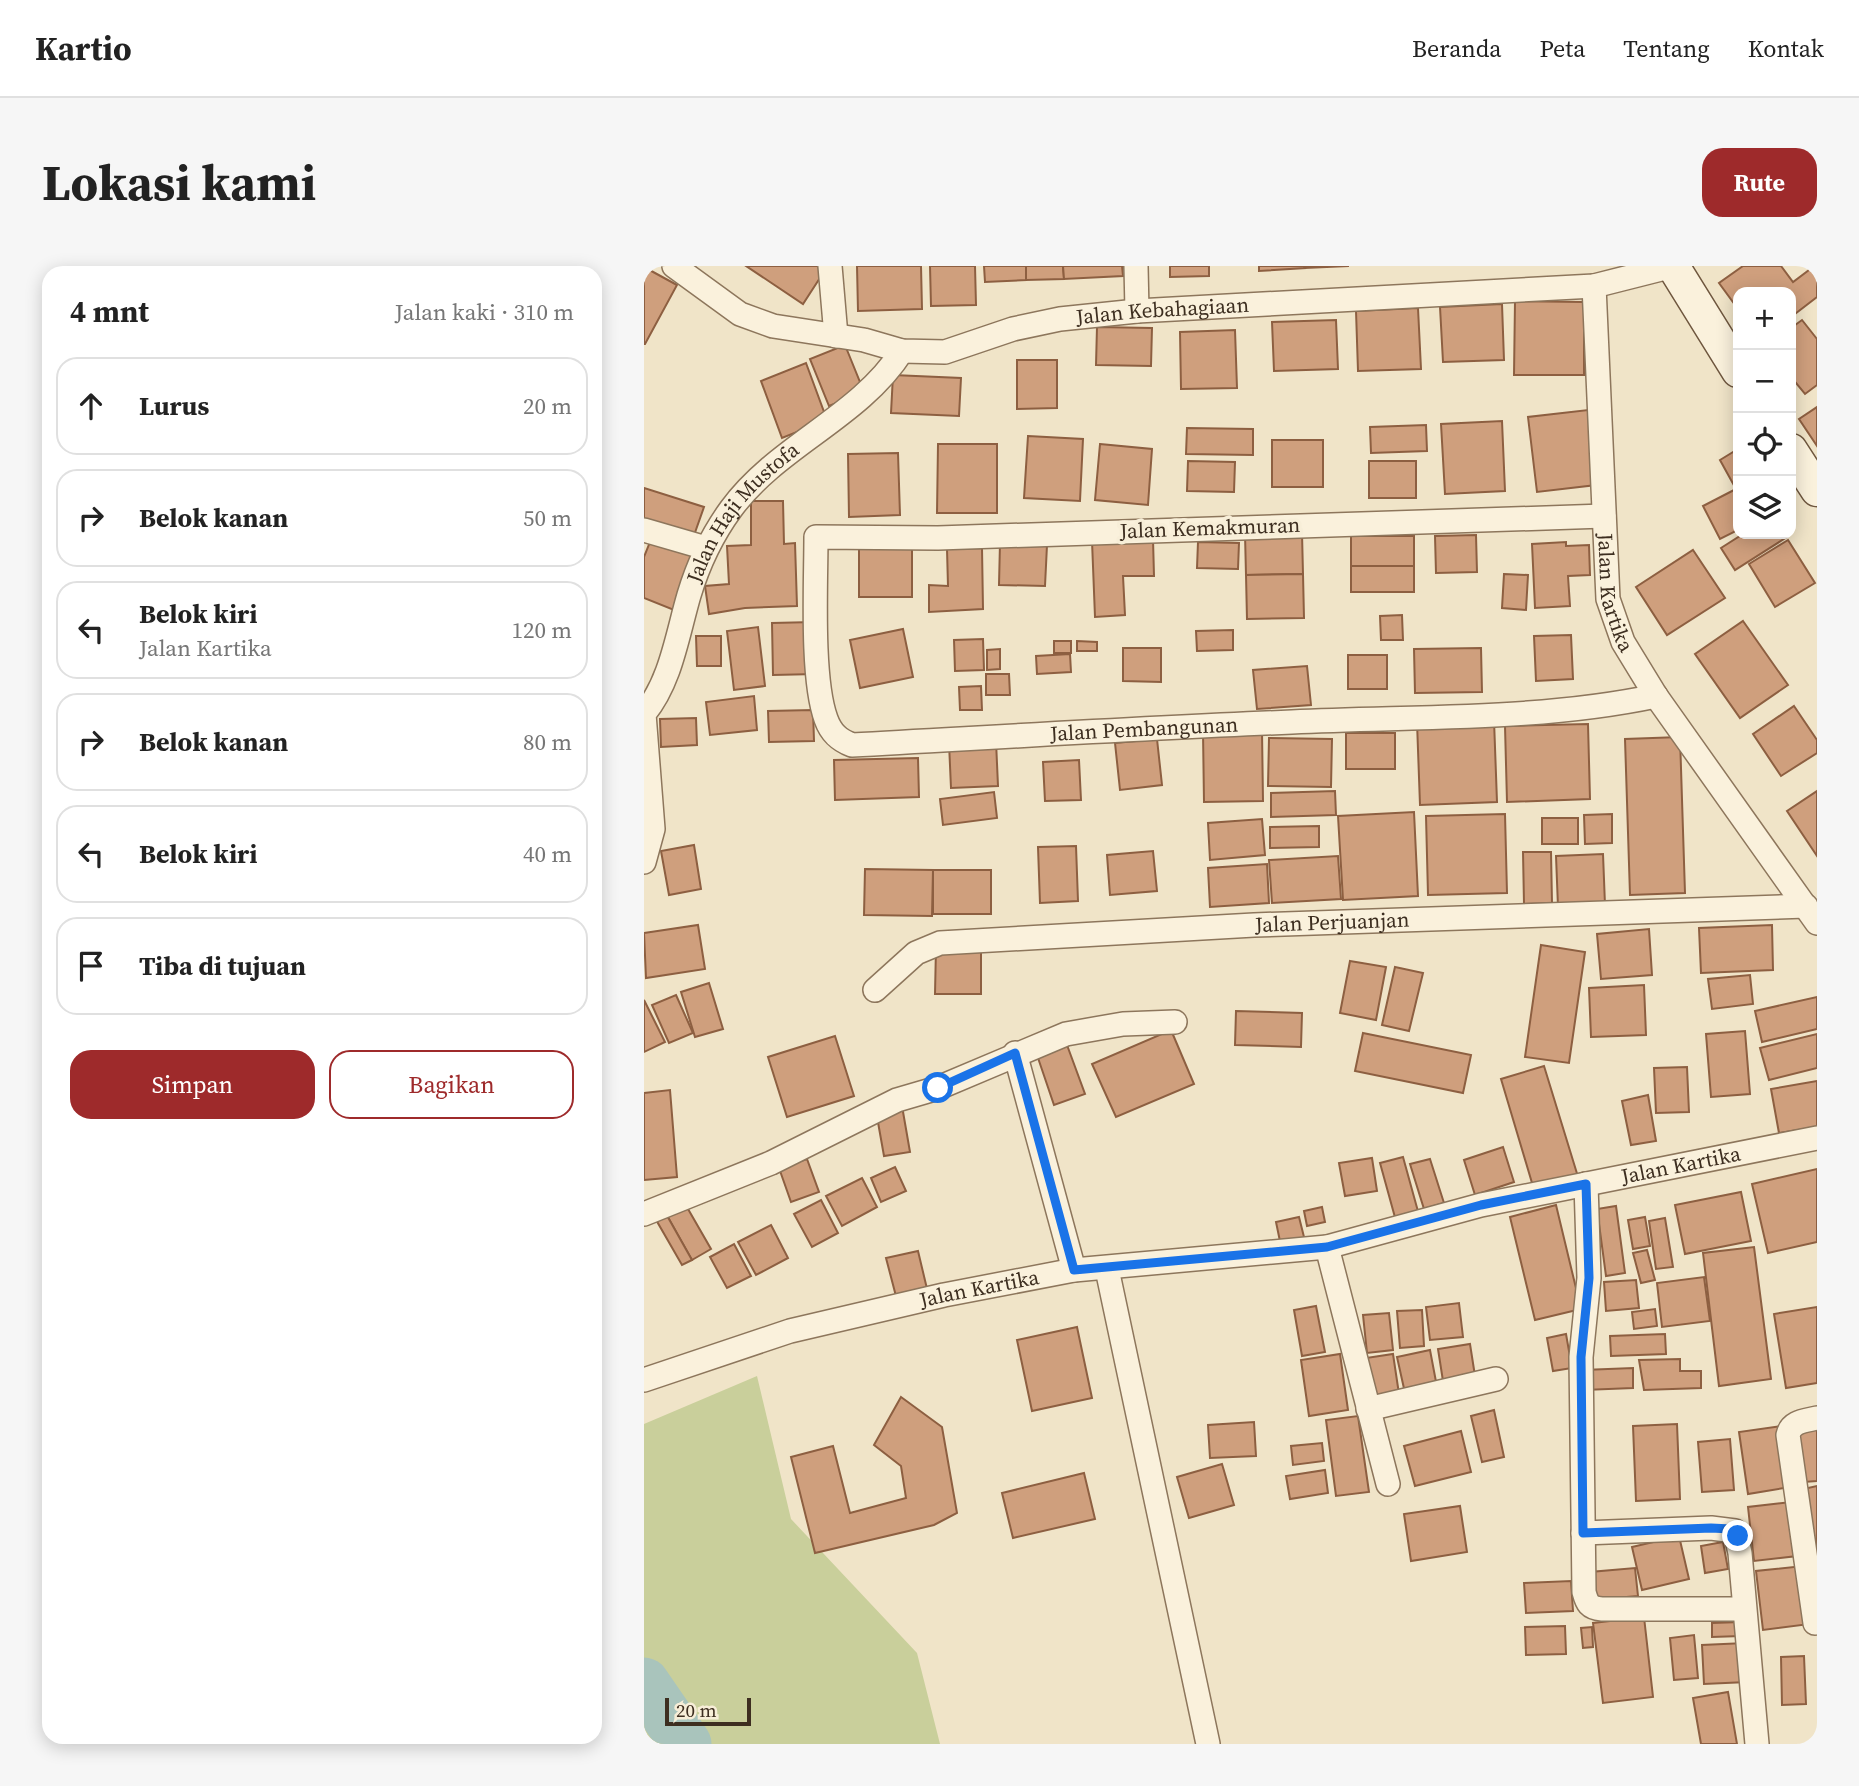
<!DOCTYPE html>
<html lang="id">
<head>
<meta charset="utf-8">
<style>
  :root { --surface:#fff; --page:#f6f6f6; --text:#222; --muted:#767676; --line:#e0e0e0; --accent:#9e2a2b }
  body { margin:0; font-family:"Source Serif 4",serif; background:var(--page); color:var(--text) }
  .controls { position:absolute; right:21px; top:21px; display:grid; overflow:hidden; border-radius:14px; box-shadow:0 4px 18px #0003 }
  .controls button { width:63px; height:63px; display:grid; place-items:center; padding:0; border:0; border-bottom:2px solid var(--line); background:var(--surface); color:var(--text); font:35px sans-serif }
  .scale { position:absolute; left:21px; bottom:18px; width:86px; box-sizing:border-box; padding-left:7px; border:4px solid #3d2e20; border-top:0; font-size:19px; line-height:24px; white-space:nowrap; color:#3d2e20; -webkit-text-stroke:5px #f7eed8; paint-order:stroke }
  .stop { position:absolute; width:21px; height:21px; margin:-16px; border:5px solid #1a73e8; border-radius:50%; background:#fff }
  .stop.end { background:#1a73e8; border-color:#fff; box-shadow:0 2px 7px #0008 }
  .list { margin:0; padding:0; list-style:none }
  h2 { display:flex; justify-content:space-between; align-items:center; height:91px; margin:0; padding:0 28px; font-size:30px }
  h2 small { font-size:23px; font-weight:400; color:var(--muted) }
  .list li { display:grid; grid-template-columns:46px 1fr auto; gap:21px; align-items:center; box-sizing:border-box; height:98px; margin:0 14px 14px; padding:0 14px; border:2px solid var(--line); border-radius:21px }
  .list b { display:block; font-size:26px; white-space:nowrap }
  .list p { margin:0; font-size:23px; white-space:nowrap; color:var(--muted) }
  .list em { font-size:23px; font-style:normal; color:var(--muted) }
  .actions { display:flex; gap:14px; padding:21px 28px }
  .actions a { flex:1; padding:16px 0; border:2px solid var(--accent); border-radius:21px; text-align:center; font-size:24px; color:var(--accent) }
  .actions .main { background:var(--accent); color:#fff }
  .icon { flex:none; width:38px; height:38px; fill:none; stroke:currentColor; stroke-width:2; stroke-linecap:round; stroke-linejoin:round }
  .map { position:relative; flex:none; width:1173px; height:1478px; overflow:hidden; border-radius:21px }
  header { display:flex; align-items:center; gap:42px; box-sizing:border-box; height:98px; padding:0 35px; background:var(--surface); border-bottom:2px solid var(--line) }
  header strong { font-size:33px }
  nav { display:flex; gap:38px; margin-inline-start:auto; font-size:24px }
  .intro { display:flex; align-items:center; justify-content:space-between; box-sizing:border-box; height:168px; padding:0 42px }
  h1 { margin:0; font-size:49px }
  .button { padding:18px 32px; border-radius:21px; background:var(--accent); color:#fff; font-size:24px; font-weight:700 }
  main { display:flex; gap:42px; padding:0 42px }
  aside { flex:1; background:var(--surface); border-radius:21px; box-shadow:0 4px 18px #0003 }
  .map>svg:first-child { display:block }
</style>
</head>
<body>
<header>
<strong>Kartio</strong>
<nav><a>Beranda</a><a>Peta</a><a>Tentang</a><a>Kontak</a></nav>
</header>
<div class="intro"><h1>Lokasi kami</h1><a class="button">Rute</a></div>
<main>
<aside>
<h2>4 mnt<small>Jalan kaki · 310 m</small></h2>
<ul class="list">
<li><svg class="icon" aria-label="ahead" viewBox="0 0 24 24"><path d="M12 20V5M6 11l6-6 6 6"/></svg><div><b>Lurus</b></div><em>20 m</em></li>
<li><svg class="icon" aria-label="right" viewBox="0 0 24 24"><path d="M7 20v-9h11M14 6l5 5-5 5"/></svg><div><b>Belok kanan</b></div><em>50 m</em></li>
<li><svg class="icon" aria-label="left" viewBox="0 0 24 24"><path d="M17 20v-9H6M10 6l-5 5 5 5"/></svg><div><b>Belok kiri</b><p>Jalan Kartika</p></div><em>120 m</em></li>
<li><svg class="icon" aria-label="right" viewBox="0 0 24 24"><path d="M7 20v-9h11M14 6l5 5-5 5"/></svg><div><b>Belok kanan</b></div><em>80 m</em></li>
<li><svg class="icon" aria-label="left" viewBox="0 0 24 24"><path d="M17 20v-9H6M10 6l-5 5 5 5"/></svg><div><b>Belok kiri</b></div><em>40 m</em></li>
<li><svg class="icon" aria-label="arrive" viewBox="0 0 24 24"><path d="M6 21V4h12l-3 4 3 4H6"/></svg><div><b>Tiba di tujuan</b></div></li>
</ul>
<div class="actions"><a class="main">Simpan</a><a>Bagikan</a></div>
</aside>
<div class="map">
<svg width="1173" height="1478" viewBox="0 0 1173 1478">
  <rect width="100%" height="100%" fill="#f0e4c8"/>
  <path fill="#c9cf9b" d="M113 1110 147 1253 273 1387 296 1478H0V1158Z"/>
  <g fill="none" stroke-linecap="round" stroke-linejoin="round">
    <path stroke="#a9c4bc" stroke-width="51" d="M0 1417 42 1478"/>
  </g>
  <g fill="#cf9f7d" stroke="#8d5f41" stroke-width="2">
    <path d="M102 0H181L183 1 159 38Z"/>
    <path d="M213 0H277L278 43 214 45Z"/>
    <path d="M286 0H331L332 39 287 40Z"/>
    <path d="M340 0H382V14L341 16Z"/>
    <path d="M382 0H419L420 13 382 14Z"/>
    <path d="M419 0H478L479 10 420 13Z"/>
    <path d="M526 0H565V10L526 11Z"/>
    <path d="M615 0H660L661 2 615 5Z"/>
    <path d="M660 0H705L661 2Z"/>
    <path d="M1099 0H1137L1149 16 1169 1 1173 6V31L1147 51V26H1094V43L1075 17Z"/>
    <path d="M0 1 33 19 1 78H0Z"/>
    <path d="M871 35 940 36V109H870Z"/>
    <path d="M858 38 860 94 799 96 796 41Z"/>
    <path d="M774 42 777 103 714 105 712 45Z"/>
    <path d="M692 54 694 103 630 105 628 56Z"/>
    <path d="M1158 54 1173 73V119L1161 128 1147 111V62Z"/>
    <path d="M453 61 508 62 507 100 452 99Z"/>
    <path d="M591 64 593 122 537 123 536 66Z"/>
    <path d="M201 79 220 126 185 140 166 93Z"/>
    <path d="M373 94H413V142L373 143Z"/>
    <path d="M162 97 183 154 138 172 117 115Z"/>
    <path d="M249 109 317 112 315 150 247 147Z"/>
    <path d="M1173 141V180L1155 153Z"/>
    <path d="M944 144 952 219 893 226 884 151Z"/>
    <path d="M858 155 861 225 801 228 797 158Z"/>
    <path d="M782 159 783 185 727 187 726 161Z"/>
    <path d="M543 162 609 163V189L542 188Z"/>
    <path d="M384 170 439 173 436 235 380 232Z"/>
    <rect x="628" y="174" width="51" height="47"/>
    <path d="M294 178H353V247H293Z"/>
    <path d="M456 178 508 183 504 239 451 234Z"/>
    <path d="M1094 183V264L1076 273 1059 240 1092 223 1076 194Z"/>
    <path d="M254 187 256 249 205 251 204 188Z"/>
    <path d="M544 195 591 196 590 226 543 225Z"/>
    <rect x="725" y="195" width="47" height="37"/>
    <path d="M0 222 60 241 48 275 0 260Z"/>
    <path d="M107 235H139L140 278 151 277 153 340 101 342 65 348 61 320 85 318 83 280 107 279Z"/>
    <path d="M658 267 659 308 602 309 601 268Z"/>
    <path d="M1099 268H1141L1143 271 1091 304 1077 282Z"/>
    <path d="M832 269 833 306 792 307 791 270Z"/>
    <rect x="707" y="270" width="63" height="30"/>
    <path d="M8 271 52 289 30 344 0 332V291Z"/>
    <path d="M509 273 510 310H479L481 349 451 351 448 275Z"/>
    <path d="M1144 274 1171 317 1131 341 1105 298Z"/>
    <path d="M554 276 595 277 594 303 553 302Z"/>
    <path d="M922 276V280L945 279 946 309 924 310 926 340 891 342 888 278Z"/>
    <path d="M356 277 403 279 401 320 355 319Z"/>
    <rect x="215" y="279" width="53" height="52"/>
    <path d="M338 282 339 343 285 346V319L304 320 303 283Z"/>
    <path d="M1049 284 1081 332 1023 369 992 321Z"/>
    <rect x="707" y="300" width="63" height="26"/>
    <path d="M659 308 660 352 603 353 602 309Z"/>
    <path d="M860 308 884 309 882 344 858 342Z"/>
    <path d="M758 349 759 374H737L736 350Z"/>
    <path d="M1099 355 1144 419 1096 452 1051 388Z"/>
    <path d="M170 356 172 408 129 409 128 357Z"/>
    <path d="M114 361 121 420 90 424 83 365Z"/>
    <path d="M259 363 269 411 216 422 206 374Z"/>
    <path d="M589 364V384L553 385 552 365Z"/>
    <path d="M927 369 929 413 892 415 890 370Z"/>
    <path d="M52 370H77V400H53Z"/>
    <path d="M339 373 340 404 311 405 310 374Z"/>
    <rect x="410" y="375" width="17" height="12"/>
    <path d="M433 375 453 376V385H433Z"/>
    <path d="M479 382H517V416L479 415Z"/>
    <path d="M837 382 838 426 771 427 770 383Z"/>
    <path d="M356 383V403L343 404V384Z"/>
    <path d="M426 388 427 406 393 408 392 390Z"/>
    <rect x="704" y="389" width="39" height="34"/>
    <path d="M663 400 667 439 613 443 609 404Z"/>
    <path d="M342 408H365L366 429H342Z"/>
    <path d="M337 420 338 444H316L315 421Z"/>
    <path d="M110 430 113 464 66 469 62 436Z"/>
    <path d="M1150 440 1173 474V487L1137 510 1109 468Z"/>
    <path d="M169 444 170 475 125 476 124 445Z"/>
    <path d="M52 452 53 479 17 481 16 453Z"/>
    <path d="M850 454 853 536 776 539 773 456Z"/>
    <path d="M944 458 946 533 863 536 861 460Z"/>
    <path d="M618 465 619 535 560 536 559 466Z"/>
    <rect x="702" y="467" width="49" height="36"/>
    <path d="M1036 471 1041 627 986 629 981 473Z"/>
    <path d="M625 472 688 473 687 521 624 520Z"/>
    <path d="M513 473 518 519 476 524 471 477Z"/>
    <path d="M352 475 354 520 307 522 305 477Z"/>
    <path d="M274 492 275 531 191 534 190 494Z"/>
    <path d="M435 494 437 534 401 535 399 496Z"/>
    <path d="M691 525 692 549 627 551V527Z"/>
    <path d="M1173 525V590L1143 545Z"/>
    <path d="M350 526 353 552 299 559 296 533Z"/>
    <path d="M770 546 774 630 699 634 694 550Z"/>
    <path d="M861 548 863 627 784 629 782 550Z"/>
    <path d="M968 548V577L941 578 940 549Z"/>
    <rect x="898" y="552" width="36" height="26"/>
    <path d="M618 553 621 589 566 594 564 557Z"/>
    <path d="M675 560V581L626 582V561Z"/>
    <path d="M50 579 57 623 25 629 17 585Z"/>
    <path d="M432 580 434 635 396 637 394 581Z"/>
    <path d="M509 585 513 625 466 629 463 589Z"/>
    <path d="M879 586H907L908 637 880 638Z"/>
    <path d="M959 588 961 639 914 641 912 590Z"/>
    <path d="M694 590 697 633 628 637 625 594Z"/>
    <path d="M623 598 625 637 566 641 564 602Z"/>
    <path d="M221 603 289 604 288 650 220 649Z"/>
    <rect x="289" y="604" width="58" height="44"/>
    <path d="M54 659 61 703 2 712 0 667Z"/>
    <path d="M1128 659 1129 704 1057 707 1055 662Z"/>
    <path d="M1005 663 1008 709 957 713 953 668Z"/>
    <path d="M897 679 941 686 925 797 881 791Z"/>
    <path d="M292 681 337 682V728H291Z"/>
    <path d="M706 695 742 701 732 754 696 747Z"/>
    <path d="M751 701 779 707 765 765 738 759Z"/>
    <path d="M1106 709 1109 738 1068 743 1064 713Z"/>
    <path d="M65 717 79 763 51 771 37 726Z"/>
    <path d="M1000 719 1002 769 947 771 945 722Z"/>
    <path d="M32 729 49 767 25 777 8 739Z"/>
    <path d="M1173 731V763L1118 776 1111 745Z"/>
    <path d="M0 734 21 776 0 786Z"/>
    <path d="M592 745 658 747 657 781 591 779Z"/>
    <path d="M527 764 550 818 472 851 448 798Z"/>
    <path d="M1101 765 1106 828 1067 831 1062 768Z"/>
    <path d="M719 767 827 789 819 827 711 805Z"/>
    <path d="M1173 768V802L1125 814 1116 782Z"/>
    <path d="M191 770 210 830 143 851 124 791Z"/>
    <path d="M423 779 441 828 410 839 393 789Z"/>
    <path d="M900 800 935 914 891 927 857 813Z"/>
    <path d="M1043 801 1045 846 1012 847 1010 802Z"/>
    <path d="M1173 815V861L1135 867 1127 823Z"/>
    <path d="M26 824 33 911 0 914V827Z"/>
    <path d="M1004 829 1012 875 987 879 978 835Z"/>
    <path d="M258 840 266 886 240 890 232 845Z"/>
    <path d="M859 881 870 916 831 929 820 894Z"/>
    <path d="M759 891 775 949 752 955 736 897Z"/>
    <path d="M728 892 733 925 701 930 695 897Z"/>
    <path d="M163 893 175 926 147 936 135 902Z"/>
    <path d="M786 893 800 937 780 943 766 898Z"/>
    <path d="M251 901 262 925 237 936 227 912Z"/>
    <path d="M1173 903V976L1124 987 1108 918Z"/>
    <path d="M218 912 233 941 198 960 182 930Z"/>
    <path d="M1097 926 1107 975 1041 988 1031 939Z"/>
    <path d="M177 934 194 967 168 981 150 948Z"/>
    <path d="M40 936 67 983 48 994 21 946Z"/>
    <path d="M912 939 937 1043 891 1054 866 951Z"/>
    <path d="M972 940 981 1007 962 1010 953 943Z"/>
    <path d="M678 941 681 956 663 960 660 945Z"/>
    <path d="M21 946 48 994 38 999 11 952Z"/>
    <path d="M655 951 662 979 638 985 632 956Z"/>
    <path d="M1001 951 1006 980 989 983 984 954Z"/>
    <path d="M1021 952 1029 1001 1012 1003 1005 955Z"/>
    <path d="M127 959 144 992 112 1009 94 976Z"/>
    <path d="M90 978 107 1010 83 1022 66 991Z"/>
    <path d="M1110 981 1127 1113 1075 1120 1059 987Z"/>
    <path d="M1003 984 1011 1014 997 1017 989 987Z"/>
    <path d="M274 985 284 1027 253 1034 242 992Z"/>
    <path d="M1060 1011 1066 1055 1018 1061 1013 1017Z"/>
    <path d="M992 1014 995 1042 962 1045 960 1016Z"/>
    <path d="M815 1037 819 1071 786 1074 782 1041Z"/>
    <path d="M672 1040 681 1086 658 1090 650 1044Z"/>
    <path d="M1173 1041V1117L1142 1122 1130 1048Z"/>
    <path d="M1011 1043 1013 1060 990 1063 988 1046Z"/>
    <path d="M778 1044 780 1080 756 1082 753 1045Z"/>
    <path d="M745 1047 749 1084 723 1087 719 1049Z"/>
    <path d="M433 1061 448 1132 388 1145 373 1074Z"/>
    <path d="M922 1068 928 1102 909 1105 903 1072Z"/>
    <path d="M1021 1068 1022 1088 967 1090 966 1070Z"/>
    <path d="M826 1078 831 1110 799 1115 794 1083Z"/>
    <path d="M786 1084 793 1121 761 1127 753 1091Z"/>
    <path d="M696 1088 704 1144 665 1150 657 1094Z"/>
    <path d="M749 1088 755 1128 728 1132 722 1092Z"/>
    <path d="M1036 1093V1105H1057V1122L1000 1124 995 1094Z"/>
    <path d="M989 1102V1122L940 1124 939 1104Z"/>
    <path d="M257 1131 298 1161 313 1247 290 1259 171 1287 147 1191 189 1180 206 1247 262 1232 257 1200 230 1179Z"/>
    <path d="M850 1144 860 1191 838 1196 827 1150Z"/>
    <path d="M714 1150 725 1226 692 1230 682 1154Z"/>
    <path d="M610 1156 612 1190 566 1192 564 1159Z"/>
    <path d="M1033 1158 1036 1233 992 1235 989 1160Z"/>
    <path d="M1137 1160 1146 1221 1104 1228 1095 1166Z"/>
    <path d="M1173 1160V1215L1160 1216 1153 1162Z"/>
    <path d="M817 1165 827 1206 771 1220 760 1180Z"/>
    <path d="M1086 1173 1090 1224 1058 1226 1054 1176Z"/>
    <path d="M678 1177 680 1195 649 1199 647 1180Z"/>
    <path d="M578 1198 590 1239 545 1252 533 1211Z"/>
    <path d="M681 1204 684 1227 646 1233 642 1210Z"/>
    <path d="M440 1207 451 1253 369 1272 358 1227Z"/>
    <path d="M1173 1220V1280L1166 1281 1155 1224Z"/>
    <path d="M1147 1236 1153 1290 1110 1295 1104 1241Z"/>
    <path d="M816 1240 823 1286 767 1295 760 1248Z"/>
    <path d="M1035 1270 1045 1313 998 1324 988 1281Z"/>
    <path d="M1079 1276 1084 1303 1061 1307 1057 1280Z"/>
    <path d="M1159 1300 1166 1358 1119 1364 1112 1305Z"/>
    <path d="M991 1302 994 1330 948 1334 946 1306Z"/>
    <path d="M927 1315 929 1345 882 1347 880 1317Z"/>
    <path d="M1000 1351 1009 1431 959 1437 949 1357Z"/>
    <path d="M1097 1356V1370L1068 1371V1357Z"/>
    <path d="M921 1360 922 1388 882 1389 881 1361Z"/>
    <path d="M948 1361 949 1381 939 1382 937 1362Z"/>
    <path d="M1050 1369 1054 1412 1030 1414 1026 1372Z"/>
    <path d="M1101 1377 1103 1416 1060 1418 1058 1379Z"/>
    <path d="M1160 1390 1162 1438 1138 1439 1137 1391Z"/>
    <path d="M1084 1426 1093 1478H1057L1049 1432Z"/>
  </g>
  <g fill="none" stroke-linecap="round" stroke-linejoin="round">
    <defs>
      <g id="minor">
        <path id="s1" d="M30 0 96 48 129 60 220 74 258 85 301 86 369 63 416 53 493 45 950 20 1029 0"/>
        <path d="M186 0 192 70"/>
        <path d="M492 0 493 45"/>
        <path id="s2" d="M950 20 964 333 979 376 1012 430 1173 657"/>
        <path id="s3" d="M960 250 294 272 172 271C172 316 167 412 182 453 187 467 195 474 208 479 355 471 501 462 648 456 770 450 893 455 1012 430"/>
        <path d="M0 264 62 282"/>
        <path id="s4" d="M0 596 9 563 0 448C27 415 33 370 45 329 54 299 68 269 87 243 134 179 215 152 258 85"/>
        <path id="s5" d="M231 724 272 687 296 677 610 659 1162 640"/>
        <path d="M371 787 430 1004"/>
        <path d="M942 918 945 1012 937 1091 940 1326C943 1337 945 1342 958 1343H1099"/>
        <path d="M0 948 127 897 253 834 294 822 422 768 479 758 531 756"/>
        <path d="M683 981 744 1218"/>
        <path d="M463 1003 564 1478"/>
        <path id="s6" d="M0 1114 146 1065 300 1029 430 1004 683 981 837 939 1173 872"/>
        <path d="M724 1143 852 1113"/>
        <path d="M939 1267 1067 1262 1091 1265 1096 1287 1113 1478"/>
        <path d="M1171 1357 1144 1169C1147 1155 1161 1155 1173 1152"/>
      </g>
      <g id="secondary">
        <path d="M1029 0 1094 105"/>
        <path d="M1147 184 1173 224"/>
      </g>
    </defs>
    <use href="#minor" stroke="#8d765c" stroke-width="26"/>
    <use href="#secondary" stroke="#6f573f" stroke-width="35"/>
    <use href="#minor" stroke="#faf1dc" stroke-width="23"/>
    <use href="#secondary" stroke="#faf1dc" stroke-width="32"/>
  </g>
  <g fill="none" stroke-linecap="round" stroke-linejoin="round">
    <path stroke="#1a73e8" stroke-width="9" d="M294 822 371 787 430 1004 683 981 837 939 942 918 945 1012 937 1091 939 1267 1067 1262 1087 1263 1094 1270"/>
  </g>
  <g text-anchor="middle" stroke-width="7" stroke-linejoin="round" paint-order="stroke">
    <g font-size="21" fill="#3d2e20" stroke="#f7eed8">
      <text dy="7" stroke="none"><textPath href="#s1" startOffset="514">Jalan Kebahagiaan</textPath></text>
      <text dy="7" stroke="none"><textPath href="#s4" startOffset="378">Jalan Haji Mustofa</textPath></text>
      <text transform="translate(566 262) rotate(-2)" y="7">Jalan Kemakmuran</text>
      <text dy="7" stroke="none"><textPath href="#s2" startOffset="308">Jalan Kartika</textPath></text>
      <text dy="7" stroke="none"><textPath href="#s3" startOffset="1302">Jalan Pembangunan</textPath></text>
      <text dy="7" stroke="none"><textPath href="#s5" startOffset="474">Jalan Perjuanjan</textPath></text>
      <text dy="7" stroke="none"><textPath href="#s6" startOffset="1062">Jalan Kartika</textPath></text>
      <text dy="7" stroke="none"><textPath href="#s6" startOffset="348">Jalan Kartika</textPath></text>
    </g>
  </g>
</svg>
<div class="controls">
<button>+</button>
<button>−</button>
<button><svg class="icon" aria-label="locate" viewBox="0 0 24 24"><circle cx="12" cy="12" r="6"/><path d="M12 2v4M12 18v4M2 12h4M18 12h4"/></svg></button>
<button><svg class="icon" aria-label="layers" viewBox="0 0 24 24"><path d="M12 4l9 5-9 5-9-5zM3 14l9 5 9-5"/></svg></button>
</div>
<div class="scale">20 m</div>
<div class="stop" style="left:294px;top:822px"></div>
<div class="stop end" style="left:1094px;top:1270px"></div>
</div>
</main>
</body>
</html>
